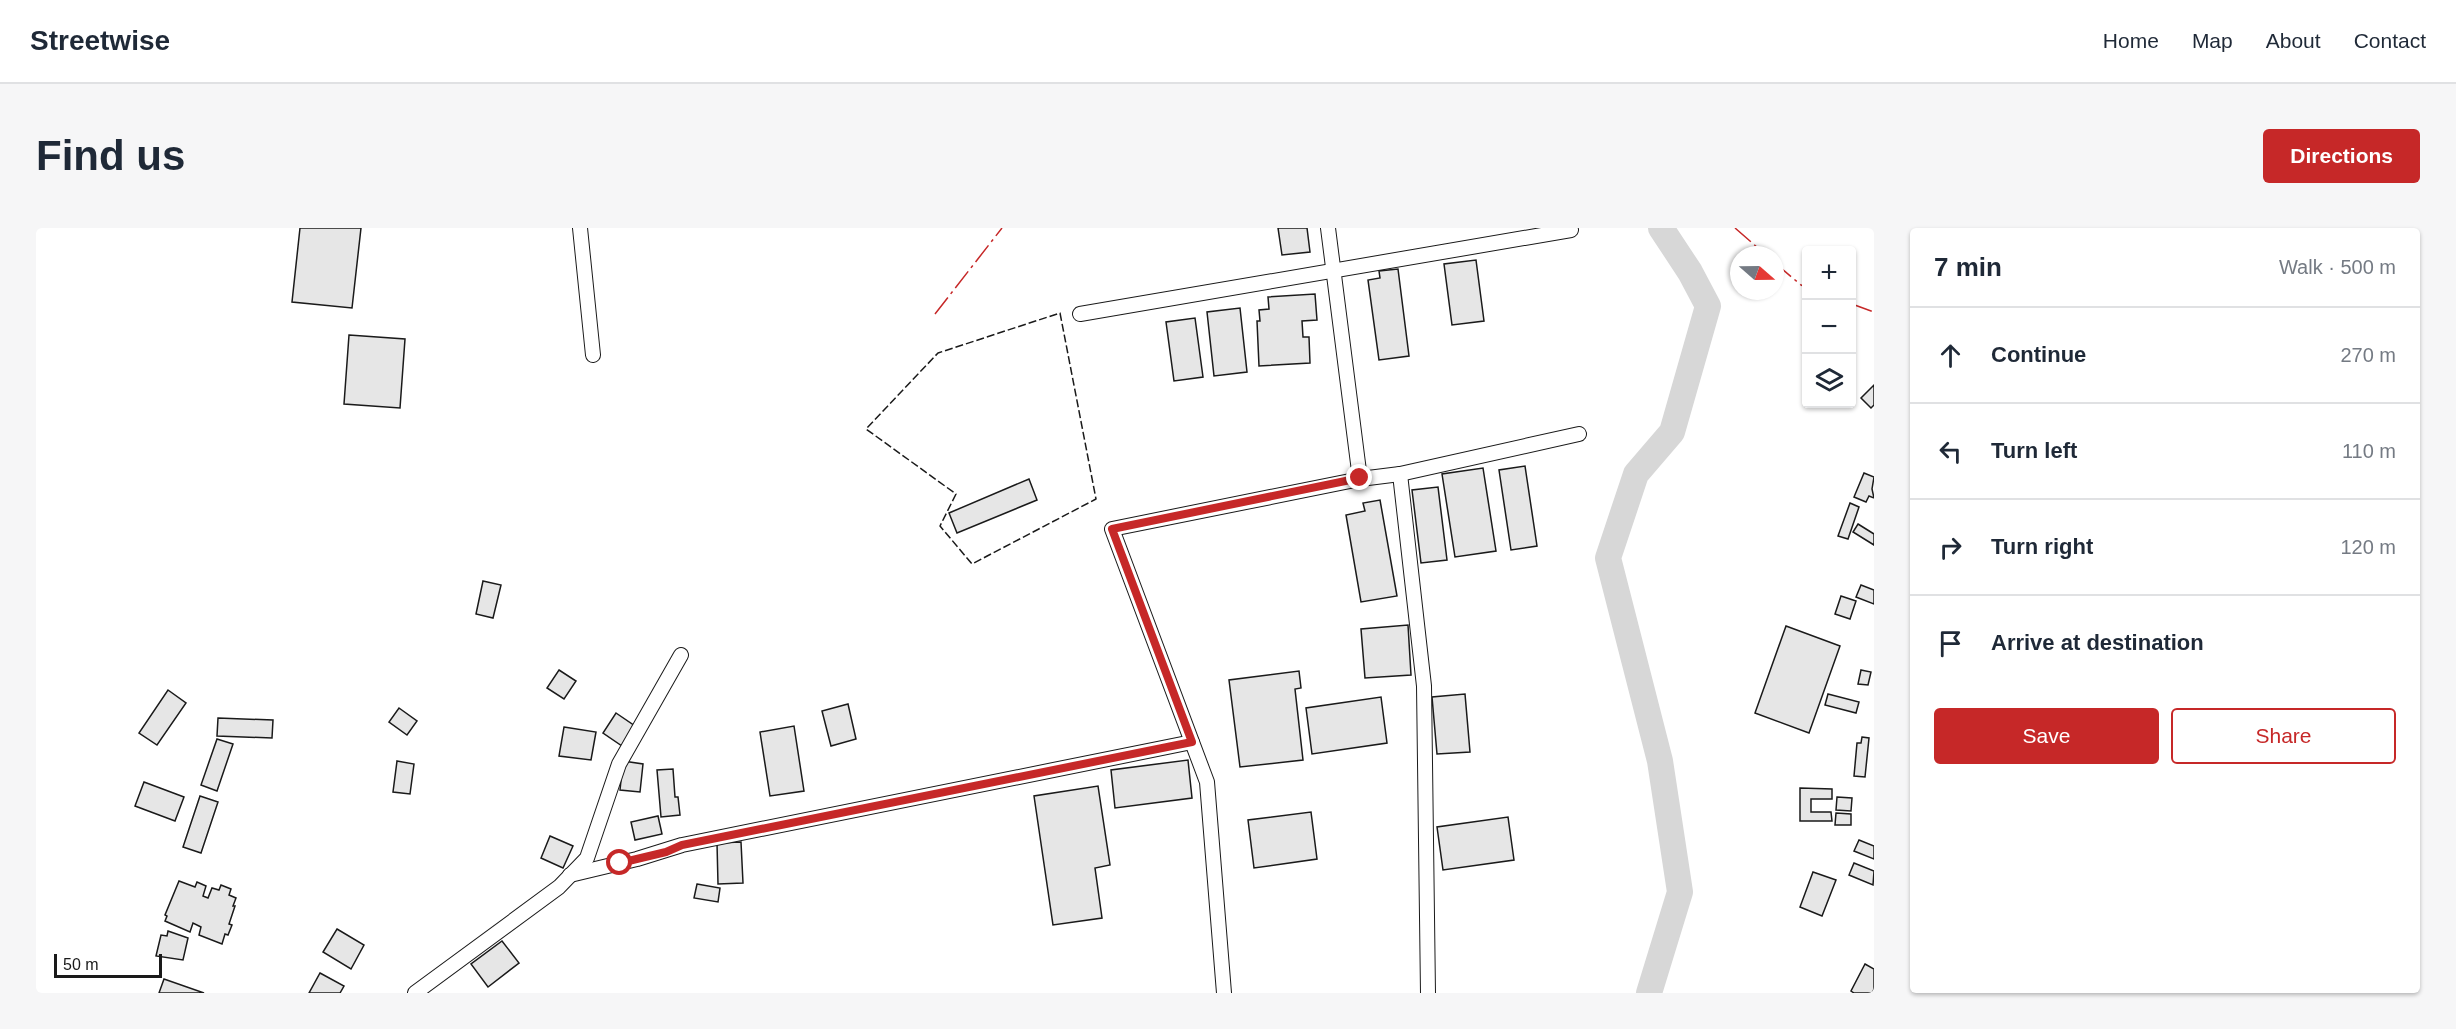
<!DOCTYPE html>
<html lang="en">
<head>
<meta charset="utf-8">
<style>
  :root { --surface:#fff; --page:#f6f6f7; --text:#1f2937; --muted:#747a83; --line:#e0e1e3; --accent:#c62828 }
  body { margin:0; font-family:Arial,sans-serif; background:var(--page); color:var(--text) }
  .controls { position:absolute; right:18px; top:18px; display:grid; overflow:hidden; border-radius:6px; box-shadow:0 2px 4px #0004 }
  .controls button { width:54px; height:54px; display:grid; place-items:center; padding:0; border:0; border-bottom:2px solid var(--line); background:var(--surface); color:var(--text); font:30px sans-serif }
  .compass { position:absolute; left:1694px; top:18px; width:54px; height:54px; border-radius:50%; background:var(--surface); box-shadow:0 2px 4px #0004; rotate:110deg }
  .scale { position:absolute; left:18px; bottom:15px; width:108px; box-sizing:border-box; padding-left:6px; border:3px solid #1a1a1a; border-top:0; font-size:16px; line-height:21px; white-space:nowrap; color:#1a1a1a; -webkit-text-stroke:4px #fff; paint-order:stroke }
  .stop { position:absolute; width:18px; height:18px; margin:-14px; border:4px solid #c62828; border-radius:50%; background:#fff }
  .stop.end { background:#c62828; border-color:#fff; box-shadow:0 2px 6px #0008 }
  .list { margin:0; padding:0; list-style:none }
  h2 { display:flex; justify-content:space-between; align-items:center; height:78px; margin:0; padding:0 24px; font-size:26px }
  h2 small { font-size:20px; font-weight:400; color:var(--muted) }
  .list li { display:grid; grid-template-columns:39px 1fr auto; gap:18px; align-items:center; box-sizing:border-box; height:96px; padding:0 24px; border-top:2px solid var(--line) }
  .list b { display:block; font-size:22px; white-space:nowrap }
  .list em { font-size:20px; font-style:normal; color:var(--muted) }
  .actions { display:flex; gap:12px; padding:18px 24px }
  .actions a { flex:1; padding:14px 0; border:2px solid var(--accent); border-radius:6px; text-align:center; font-size:21px; color:var(--accent) }
  .actions .main { background:var(--accent); color:#fff }
  .icon { flex:none; width:33px; height:33px; fill:none; stroke:currentColor; stroke-width:2; stroke-linecap:round; stroke-linejoin:round }
  .map { position:relative; flex:none; width:1838px; height:765px; overflow:hidden; border-radius:6px }
  header { display:flex; align-items:center; gap:36px; box-sizing:border-box; height:84px; padding:0 30px; background:var(--surface); border-bottom:2px solid var(--line) }
  header strong { font-size:28px }
  nav { display:flex; gap:33px; margin-inline-start:auto; font-size:21px }
  .intro { display:flex; align-items:center; justify-content:space-between; box-sizing:border-box; height:144px; padding:0 36px }
  h1 { margin:0; font-size:42px }
  .button { padding:15px 27px; border-radius:6px; background:var(--accent); color:#fff; font-size:21px; font-weight:700 }
  main { display:flex; gap:36px; padding:0 36px }
  aside { flex:1; background:var(--surface); border-radius:6px; box-shadow:0 2px 4px #0004 }
  .map>svg:first-child { display:block }
</style>
</head>
<body>
<header>
<strong>Streetwise</strong>
<nav><a>Home</a><a>Map</a><a>About</a><a>Contact</a></nav>
</header>
<div class="intro"><h1>Find us</h1><a class="button">Directions</a></div>
<main>
<div class="map">
<svg width="1838" height="765" viewBox="0 0 1838 765">
  <rect width="100%" height="100%" fill="#fff"/>
  <g fill="none" stroke-linecap="round" stroke-linejoin="round">
    <path stroke="#d7d7d7" stroke-width="26" d="M1613 765 1644 664 1624 533 1572 330 1600 246 1636 204 1672 78 1654 44 1625 0"/>
  </g>
  <g fill="#e6e6e6" stroke="#1a1a1a" stroke-width="1.5">
    <path d="M264 0H325L316 80 256 74Z"/>
    <path d="M1242 0H1271L1274 24 1246 27Z"/>
    <path d="M1440 32 1448 93 1416 97 1408 36Z"/>
    <path d="M1362 41 1373 128 1343 132 1332 52 1344 50 1343 43Z"/>
    <path d="M1279 66 1281 92 1266 93 1267 109H1273L1274 135 1223 138 1221 93H1224L1223 82 1233 81 1232 69Z"/>
    <path d="M1204 80 1211 144 1178 148 1171 84Z"/>
    <path d="M1159 90 1167 149 1138 153 1130 94Z"/>
    <path d="M313 107 369 111 364 180 308 176Z"/>
    <path d="M1838 157V177L1835 180 1825 170Z"/>
    <path d="M1489 238 1501 318 1475 322 1463 242Z"/>
    <path d="M1447 240 1460 323 1419 329 1406 246Z"/>
    <path d="M1828 245 1838 249 1836 261 1838 270 1833 268 1830 274 1818 269Z"/>
    <path d="M993 251 1001 272 921 305 913 285Z"/>
    <path d="M1402 259 1411 332 1385 335 1376 262Z"/>
    <path d="M1344 272 1361 368 1325 374 1310 287 1329 283 1327 275Z"/>
    <path d="M1814 275 1823 279 1812 311 1802 308Z"/>
    <path d="M1822 296 1838 306V317L1817 304Z"/>
    <path d="M447 353 465 357 457 390 440 386Z"/>
    <path d="M1825 357 1838 362V376L1820 369Z"/>
    <path d="M1805 368 1820 373 1814 391 1799 386Z"/>
    <path d="M1372 397 1375 447 1329 450 1325 401Z"/>
    <path d="M1750 398 1804 418 1773 505 1719 485Z"/>
    <path d="M523 442 540 453 528 471 511 460Z"/>
    <path d="M1825 442 1835 444 1832 457 1822 456Z"/>
    <path d="M1263 443 1265 460 1259 461 1267 532 1204 539 1193 452Z"/>
    <path d="M132 462 150 475 121 517 103 505Z"/>
    <path d="M1429 466 1434 524 1401 526 1396 469Z"/>
    <path d="M1792 466 1823 474 1820 485 1789 477Z"/>
    <path d="M1345 469 1351 515 1276 526 1270 480Z"/>
    <path d="M812 476 820 511 795 518 786 483Z"/>
    <path d="M363 480 381 493 371 507 353 494Z"/>
    <path d="M580 485 599 498 586 518 567 505Z"/>
    <path d="M182 490 237 492 236 510 181 508Z"/>
    <path d="M758 498 768 563 734 568 724 504Z"/>
    <path d="M528 499 560 504 555 532 523 528Z"/>
    <path d="M1826 509 1833 510 1829 549 1818 548 1821 515H1825Z"/>
    <path d="M181 511 197 516 181 563 165 557Z"/>
    <path d="M1152 532 1156 570 1079 580 1075 542Z"/>
    <path d="M361 533 378 536 374 566 357 564Z"/>
    <path d="M587 533 607 536 604 564 584 562Z"/>
    <path d="M637 541 639 569H642L644 587 625 589 621 542Z"/>
    <path d="M108 554 148 569 139 593 99 578Z"/>
    <path d="M1062 558 1074 637 1059 640 1066 690 1017 697 998 568Z"/>
    <path d="M1764 560 1796 561V571H1775V584H1795L1796 593H1764Z"/>
    <path d="M164 568 182 574 165 625 147 619Z"/>
    <path d="M1801 569 1816 570 1815 583 1800 582Z"/>
    <path d="M1275 584 1281 631 1218 640 1212 592Z"/>
    <path d="M1800 585 1815 586V597H1799Z"/>
    <path d="M622 588 626 606 599 612 595 594Z"/>
    <path d="M1472 589 1478 632 1407 642 1401 599Z"/>
    <path d="M514 608 537 618 527 640 505 630Z"/>
    <path d="M1823 612 1838 618V631L1818 623Z"/>
    <path d="M705 614 707 655 682 656 681 615Z"/>
    <path d="M1818 635 1838 643 1837 657 1813 647Z"/>
    <path d="M1777 644 1800 652 1786 688 1764 679Z"/>
    <path d="M143 653 159 659 161 654 170 658 167 668 172 670 176 660 183 662 185 657 195 661 193 667 200 670 197 678H199L193 696 196 697 192 707 189 706 186 716 163 707 165 699 157 695 154 704 129 693 131 688 129 687Z"/>
    <path d="M661 656 684 660 682 674 658 670Z"/>
    <path d="M301 701 328 717 315 741 287 724Z"/>
    <path d="M132 703 152 710 147 732 120 728 125 707 131 708Z"/>
    <path d="M466 713 483 735 452 759 435 736Z"/>
    <path d="M1829 736 1838 741V761L1836 765H1818L1815 763Z"/>
    <path d="M284 745 308 758 304 765H273Z"/>
    <path d="M128 751 168 765H123Z"/>
  </g>
  <g fill="none" stroke-linecap="round" stroke-linejoin="round">
    <defs>
      <g id="minor">
        <path d="M544 0 557 127"/>
        <path d="M1292 0 1324 251"/>
        <path d="M1044 86 1535 2"/>
        <path d="M1364 246 1388 458 1392 765"/>
        <path d="M534 647 601 631 646 617 1156 514"/>
        <path d="M379 765 523 659 551 630 583 536 645 427"/>
        <path d="M1188 765 1171 554 1076 301 1324 251 1364 246 1543 206"/>
      </g>
    </defs>
    <use href="#minor" stroke="#1a1a1a" stroke-width="16"/>
    <use href="#minor" stroke="#fff" stroke-width="14"/>
    <path stroke="#1a1a1a" stroke-width="1.5" stroke-dasharray="8 3" stroke-linecap="butt" d="M1024 85 1060 271 936 336 904 298 920 266 830 201 902 125Z"/>
    <g stroke="#c62828" stroke-width="1.5" stroke-dasharray="21 4.5 3 4.5" stroke-linecap="butt">
      <path d="M1699 0 1730 27"/>
      <path d="M1739 35 1765 57 1770 59"/>
      <path d="M1816 76 1838 84"/>
      <path d="M899 86 966 0"/>
    </g>
  </g>
  <g fill="none" stroke-linecap="round" stroke-linejoin="round">
    <path stroke="#c62828" stroke-width="8" d="M584 635 630 624 646 617 1156 514 1076 301 1324 250"/>
  </g>
</svg>
<div class="controls">
<button>+</button>
<button>−</button>
<button><svg class="icon" aria-label="layers" viewBox="0 0 24 24"><path d="M12 4l9 5-9 5-9-5zM3 14l9 5 9-5"/></svg></button>
</div>
<svg class="compass" viewBox="-18 -18 36 36"><path d="M0-13l5 13h-10z" fill="#e53935"/><path d="M0 13l5-13h-10z" fill="#747a83"/></svg>
<div class="scale">50 m</div>
<div class="stop" style="left:584px;top:635px"></div>
<div class="stop end" style="left:1324px;top:250px"></div>
</div>
<aside>
<h2>7 min<small>Walk · 500 m</small></h2>
<ul class="list">
<li><svg class="icon" aria-label="ahead" viewBox="0 0 24 24"><path d="M12 20V5M6 11l6-6 6 6"/></svg><div><b>Continue</b></div><em>270 m</em></li>
<li><svg class="icon" aria-label="left" viewBox="0 0 24 24"><path d="M17 20v-9H6M10 6l-5 5 5 5"/></svg><div><b>Turn left</b></div><em>110 m</em></li>
<li><svg class="icon" aria-label="right" viewBox="0 0 24 24"><path d="M7 20v-9h11M14 6l5 5-5 5"/></svg><div><b>Turn right</b></div><em>120 m</em></li>
<li><svg class="icon" aria-label="arrive" viewBox="0 0 24 24"><path d="M6 21V4h12l-3 4 3 4H6"/></svg><div><b>Arrive at destination</b></div></li>
</ul>
<div class="actions"><a class="main">Save</a><a>Share</a></div>
</aside>
</main>
</body>
</html>
